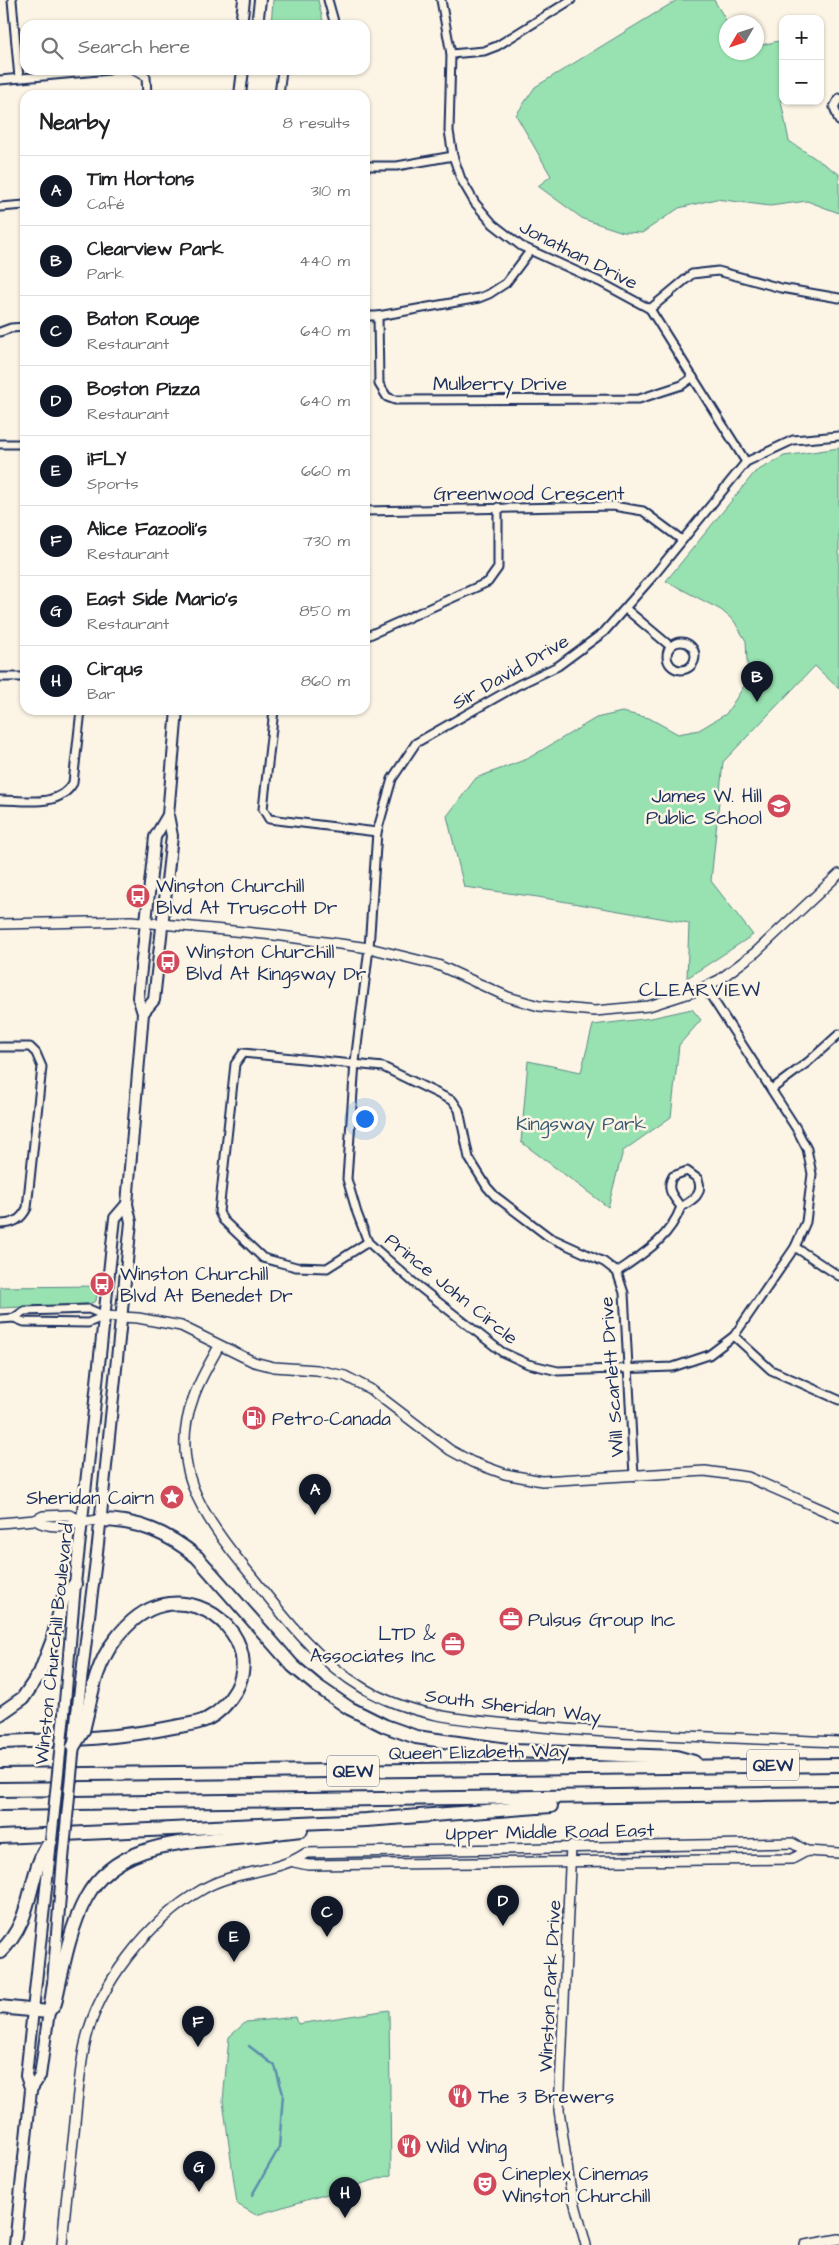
<!DOCTYPE html>
<html lang="en">
<head>
<meta charset="utf-8">
<style>
  :root { --surface:#fff; --page:#f2f2f2; --text:#202124; --muted:#757577; --line:#e0e0e0; --accent:#111827 }
  body { margin:0; font-family:"Architects Daughter",sans-serif; background:var(--page); color:var(--text) }
  .controls { position:absolute; right:15px; top:15px; display:grid; overflow:hidden; border-radius:10px; box-shadow:0 1px 4px #0004 }
  .controls button { width:45px; height:45px; display:grid; place-items:center; padding:0; border:0; border-bottom:1px solid var(--line); background:var(--surface); color:var(--text); font:25px sans-serif }
  .compass { position:absolute; left:719px; top:15px; width:45px; height:45px; border-radius:50%; background:var(--surface); box-shadow:0 1px 4px #0004; rotate:231deg }
  .you { position:absolute; left:364px; top:1118px; width:18px; height:18px; margin:-12px; border:4px solid #fff; border-radius:50%; background:#1a73e8; box-shadow:0 0 0 8px #1a73e833 }
  .badge { display:grid; place-items:center; width:32px; height:32px; border-radius:50%; background:var(--accent); color:#fff; font-size:16px; font-weight:700 }
  .pin { position:absolute; translate:-50% -41px; filter:drop-shadow(0 1px 2px #0008) }
  .pin::after { content:''; position:absolute; top:26px; width:18px; height:15px; background:inherit; clip-path:polygon(0 0,100% 0,50% 100%) }
  .list { margin:0; padding:0; list-style:none }
  h2 { display:flex; justify-content:space-between; align-items:center; height:65px; margin:0; padding:0 20px; font-size:21px }
  h2 small { font-size:16px; font-weight:400; color:var(--muted) }
  .list li { display:grid; grid-template-columns:32px 1fr auto; gap:15px; align-items:center; box-sizing:border-box; height:70px; padding:0 20px; border-top:1px solid var(--line) }
  .list b { display:block; font-size:19px; white-space:nowrap }
  .list p { margin:0; font-size:16px; white-space:nowrap; color:var(--muted) }
  .list em { font-size:16px; font-style:normal; color:var(--muted) }
  .icon { flex:none; width:28px; height:28px; fill:none; stroke:currentColor; stroke-width:2; stroke-linecap:round; stroke-linejoin:round }
  .map { position:relative; flex:none; width:839px; height:2245px; overflow:hidden }
  .search { position:absolute; background:var(--surface); box-shadow:0 1px 4px #0004; left:20px; top:20px; width:350px; height:55px; display:flex; align-items:center; gap:12px; box-sizing:border-box; padding:0 18px; border-radius:15px; color:var(--muted); font-size:19px }
  .panel { position:absolute; background:var(--surface); box-shadow:0 1px 4px #0004; left:20px; top:90px; width:350px; height:625px; border-radius:15px }
  .map>svg:first-child { display:block }
</style>
</head>
<body>
<div class="map">
<svg width="839" height="2245" viewBox="0 0 839 2245">
  <rect width="100%" height="100%" fill="#fcf5e5"/>
  <filter id="ink" filterUnits="userSpaceOnUse"><feTurbulence type="fractalNoise" baseFrequency=".02" numOctaves="2"/><feDisplacementMap in="SourceGraphic" scale="10" xChannelSelector="R" yChannelSelector="G"/><feConvolveMatrix kernelMatrix="1 2 1 2 8 2 1 2 1" color-interpolation-filters="sRGB"/></filter>
  <g filter="url(#ink)">
    <g fill="#98e1b0" stroke="#5a8887">
      <path d="M273 0H318L324 25H271Z"/>
      <path d="M677 0H714L727 22 726 52H756L757 46 783 40 781 101 789 141 839 174V213L807 201 770 206 716 199 679 208 642 233 623 232 583 219 538 186 551 176 516 115 535 87Z"/>
      <path d="M839 448V689L815 666 723 762 711 881 753 935 687 978 689 923 538 897 464 887 447 816 476 778 527 759 596 718 622 712 649 718 678 734 699 730 726 714 748 680 746 641 734 621 721 610 666 581 755 472 784 456Z"/>
      <path d="M692 1009 701 1020 679 1045 671 1117 623 1151 608 1207 521 1142 528 1061 581 1072 593 1025 651 1018Z"/>
      <path d="M98 1286 96 1301 89 1304 0 1308V1287Z"/>
      <path d="M389 2010 391 2175 256 2215 237 2204 223 2101 229 2037 246 2022 296 2017 298 2024Z"/>
    </g>
    <g fill="none" stroke-linecap="round" stroke-linejoin="round">
      <path stroke="#5a8daf" stroke-width="2.5" d="M249 2046 275 2066 283 2094 279 2148 252 2195"/>
      <defs>
        <g id="minor">
          <path d="M12 0 19 78"/>
          <path d="M328 0 335 25"/>
          <path d="M441 0 451 54 449 131 453 156 461 179 475 203 493 224 521 246 600 282 650 309 746 462"/>
          <path d="M451 54 484 51 497 46 571 0"/>
          <path d="M134 70 146 77 147 95"/>
          <path d="M0 80 109 70"/>
          <path d="M279 95 282 70"/>
          <path d="M839 98 834 107 839 121"/>
          <path d="M365 166H397L453 156"/>
          <path d="M0 207 25 205"/>
          <path d="M650 309 692 274 718 271 781 288 839 298"/>
          <path d="M365 316H378L479 298 489 294 506 283 530 251"/>
          <path d="M378 316 379 384 387 397 395 400 639 399 682 385 693 377"/>
          <path d="M0 332 11 328 25 327"/>
          <path d="M0 444H25"/>
          <path d="M365 511 613 506 643 511 682 540"/>
          <path d="M626 609 670 646"/>
          <path d="M365 637 488 582 498 568V507"/>
          <circle cx="681" cy="656" r="14"/>
          <path d="M0 677H25"/>
          <path d="M274 710 263 809 269 819 377 832"/>
          <path d="M0 800C25 800 59 808 73 783L81 710"/>
          <path d="M705 987 796 1128 807 1149 812 1174 806 1222 795 1247 734 1336 709 1355 673 1367 558 1371 528 1364 502 1352 413 1282 368 1242 357 1213 347 1179 355 1062 369 948 377 832 392 779 416 743 518 685 558 666 604 632 655 574 746 462 793 440 839 436"/>
          <path d="M0 1047H30L36 1053 42 1067 27 1208C21 1220 13 1224 0 1224"/>
          <path d="M772 1089 808 1062 839 1034"/>
          <path d="M687 1171 698 1179C704 1194 693 1200 681 1207 673 1196 665 1189 673 1176Z"/>
          <path d="M368 1242 327 1268 296 1267 263 1258 223 1220 219 1212 235 1064 243 1053 383 1067 453 1101 459 1110 469 1158 487 1187 495 1196 549 1237 604 1262 617 1272 624 1293 634 1476"/>
          <path d="M795 1247 839 1276"/>
          <path d="M617 1272C644 1253 669 1239 681 1207"/>
          <path d="M14 1318 24 1322 88 1323 105 1316"/>
          <path d="M0 1319 14 1318 24 1311 89 1309 105 1316"/>
          <path d="M734 1336 771 1370 839 1400"/>
        </g>
        <g id="tertiary">
          <path d="M0 924 131 921 274 935 369 948 438 965 508 997 539 1006 595 1011 649 1006 696 991 719 980 756 952 839 874"/>
          <path d="M105 1316 138 1318 181 1326 254 1362 274 1367 317 1370 345 1376 370 1389 450 1450 472 1462 505 1474 542 1481 705 1471 748 1477 839 1517"/>
          <path d="M219 1346C210 1363 199 1380 193 1399 169 1464 201 1514 241 1563 278 1608 311 1657 363 1688 417 1720 480 1721 542 1727 641 1736 740 1738 839 1742"/>
          <path d="M35 1520C55 1533 78 1521 100 1520"/>
          <path d="M0 1523 35 1520 43 1516 69 1515 83 1521"/>
          <path d="M571 1846 559 2110 570 2186 586 2245"/>
          <path d="M294 1862 308 1865 792 1859 807 1851"/>
          <path d="M62 2245C65 2207 70 2169 74 2132 77 2104 79 2076 84 2049 95 1987 149 1920 203 1889 235 1870 278 1873 306 1853L792 1843 807 1851 839 1853"/>
          <path d="M805 2245 839 2239"/>
        </g>
        <g id="secondary">
          <path d="M241 25 244 0"/>
          <path d="M257 25 260 0"/>
          <path d="M240 95 243 70"/>
          <path d="M143 1013 154 1000 172 836 168 815 177 710"/>
          <path d="M77 1713 98 1544 131 1222 127 1204 143 1013 138 997 155 837 168 815"/>
          <path d="M64 1714 75 1584 115 1218 127 1204"/>
          <path d="M31 2090 40 2076 53 1983 63 1859"/>
          <path d="M15 2245 31 2090 26 2076 51 1841"/>
        </g>
        <g id="motorway">
          <path d="M100 1520C138 1520 168 1533 197 1557L293 1666 317 1686 349 1708 385 1726 416 1737 514 1751 676 1757 694 1762"/>
          <path d="M0 1714 23 1698 40 1673 52 1642 63 1599 75 1584"/>
          <path d="M0 1742C58 1740 117 1739 174 1727 184 1725 198 1724 207 1719 219 1713 229 1702 236 1690 261 1644 211 1594 163 1605 143 1609 127 1624 115 1640 99 1660 92 1689 87 1714"/>
          <path d="M0 1775 839 1765"/>
          <path d="M0 1804 839 1793"/>
          <path d="M0 1837 366 1820 551 1806"/>
          <path d="M0 1952C36 1919 26 1872 51 1841"/>
          <path d="M0 2007 48 2012 55 2003C62 1971 70 1927 86 1898 114 1846 173 1843 225 1838 251 1836 276 1833 301 1830"/>
        </g>
      </defs>
      <use href="#minor" stroke="#1b2f5e" stroke-width="11"/>
      <use href="#tertiary" stroke="#1b2f5e" stroke-width="12"/>
      <use href="#secondary" stroke="#1b2f5e" stroke-width="14"/>
      <use href="#motorway" stroke="#1b2f5e" stroke-width="16"/>
      <use href="#minor" stroke="#fcf5e5" stroke-width="7"/>
      <use href="#tertiary" stroke="#fcf5e5" stroke-width="9"/>
      <use href="#secondary" stroke="#fcf5e5" stroke-width="10"/>
      <use href="#motorway" stroke="#fcf5e5" stroke-width="12"/>
      <defs>
        <g id="secondary-bridge">
          <path d="M51 1841 64 1714"/>
          <path d="M63 1859 77 1713"/>
        </g>
        <path id="motorway-bridge" d="M73 1747 83 1731 87 1714"/>
      </defs>
      <use href="#secondary-bridge" stroke="#1b2f5e" stroke-width="14" stroke-linecap="butt"/>
      <use href="#motorway-bridge" stroke="#1b2f5e" stroke-width="16" stroke-linecap="butt"/>
      <use href="#secondary-bridge" stroke="#fcf5e5" stroke-width="10"/>
      <use href="#motorway-bridge" stroke="#fcf5e5" stroke-width="12"/>
    </g>
  </g>
  <defs>
    <symbol id="school-disc" viewBox="-11 -11 22 22"><circle r="9.5" fill="#d1495b" stroke="#fcf5e5"/><path d="M0-5L7-2L0 1L-7-2ZM-4 1L0 2.5L4 1V4Q0 6-4 4Z" fill="#fff"/></symbol>
    <symbol id="bus-disc" viewBox="-11 -11 22 22"><circle r="9.5" fill="#d1495b" stroke="#fcf5e5"/><path d="M-5-6H5V4H4V6H2V4H-2V6H-4V4H-5ZM-3.5-4V0h7V-4ZM-3.5 1.2v1.5H-2V1.2ZM2 1.2v1.5H3.5V1.2Z" fill="#fff"/></symbol>
    <symbol id="fuel-disc" viewBox="-11 -11 22 22"><circle r="9.5" fill="#d1495b" stroke="#fcf5e5"/><path d="M-5.5-6h7V0h2V4h1.3V-2.5L3-4.5l.8-.8L6-3V5H2.5V1h-1V6h-7ZM-4.2-4.7v3.2H.2V-4.7Z" fill="#fff"/></symbol>
    <symbol id="sight-disc" viewBox="-11 -11 22 22"><circle r="9.5" fill="#d1495b" stroke="#fcf5e5"/><path d="M0-6L1.8-2.2L6-1.7L2.9 1.2L3.7 5.4L0 3.3L-3.7 5.4L-2.9 1.2L-6-1.7L-1.8-2.2Z" fill="#fff"/></symbol>
    <symbol id="office-disc" viewBox="-11 -11 22 22"><circle r="9.5" fill="#d1495b" stroke="#fcf5e5"/><path d="M-6-3h4V-5.5h4V-3h4V5H-6ZM-1-4.5V-3h2v-1.5ZM-6 0V1H6V0Z" fill="#fff"/></symbol>
    <symbol id="restaurant-disc" viewBox="-11 -11 22 22"><circle r="9.5" fill="#d1495b" stroke="#fcf5e5"/><path d="M-5-6h1v4h1v-4h1v4h1v-4h1v5L-1.5 .5V6h-2V.5L-5-1ZM5-6V6H3V1.5H1.5Q1.5-4 5-6Z" fill="#fff"/></symbol>
    <symbol id="theatre-disc" viewBox="-11 -11 22 22"><circle r="9.5" fill="#d1495b" stroke="#fcf5e5"/><path d="M-5-5.5Q0-4 5-5.5V0Q5 5 0 6Q-5 5-5 0ZM-3.3-2.5H-1v1.5H-3.3ZM1-2.5H3.3v1.5H1ZM-2.8 1Q0 5.5 2.8 1Z" fill="#fff"/></symbol>
  </defs>
  <g fill-rule="evenodd">
    <use href="#school-disc" x="765" y="792" width="28" height="28"/>
    <use href="#bus-disc" x="124" y="882" width="28" height="28"/>
    <use href="#bus-disc" x="154" y="948" width="28" height="28"/>
    <use href="#bus-disc" x="88" y="1270" width="28" height="28"/>
    <use href="#fuel-disc" x="240" y="1404" width="28" height="28"/>
    <use href="#sight-disc" x="158" y="1483" width="28" height="28"/>
    <use href="#office-disc" x="497" y="1605" width="28" height="28"/>
    <use href="#office-disc" x="439" y="1630" width="28" height="28"/>
    <use href="#restaurant-disc" x="446" y="2082" width="28" height="28"/>
    <use href="#restaurant-disc" x="395" y="2132" width="28" height="28"/>
    <use href="#theatre-disc" x="471" y="2170" width="28" height="28"/>
  </g>
  <g text-anchor="middle" stroke-width="5" stroke-linejoin="round" paint-order="stroke">
    <g fill="#fcf5e5" stroke="#5e6a86" stroke-width="1">
      <rect x="747" y="1749.5" width="52" height="31" rx="4"/>
      <rect x="327" y="1755.5" width="52" height="31" rx="4"/>
    </g>
    <g font-size="18" font-weight="bold" fill="#1b2f5e">
      <text x="773" y="1771">QEW</text>
      <text x="353" y="1777">QEW</text>
    </g>
    <g font-size="19" fill="#1b2f5e" stroke="#fcf5e5">
      <text transform="translate(579 254) rotate(27)" y="7">Jonathan Drive</text>
      <text x="500" y="390">Mulberry Drive</text>
      <text x="529" y="500">Greenwood Crescent</text>
      <text transform="translate(510 671) rotate(-30)" y="7">Sir David Drive</text>
      <text transform="translate(452 1288) rotate(39)" y="7">Prince John Circle</text>
      <text transform="translate(611 1377) rotate(-94)" y="7">Will Scarlett Drive</text>
      <text transform="translate(53 1644) rotate(-84)" y="7">Winston Churchill Boulevard</text>
      <text transform="translate(513 1705) rotate(7)" y="7">South Sheridan Way</text>
      <text transform="translate(479 1751) rotate(-1)" y="7">Queen Elizabeth Way</text>
      <text transform="translate(550 1831) rotate(-1)" y="7">Upper Middle Road East</text>
      <text transform="translate(549 1986) rotate(-87)" y="7">Winston Park Drive</text>
    </g>
    <g font-size="19" fill="#1b2f5e" stroke="#fcf5e5" text-anchor="start">
      <text x="762" y="802" text-anchor="end">James W. Hill<tspan x="762" dy="22">Public School</tspan></text>
      <text x="156" y="892">Winston Churchill<tspan x="156" dy="22">Blvd At Truscott Dr</tspan></text>
      <text x="186" y="958">Winston Churchill<tspan x="186" dy="22">Blvd At Kingsway Dr</tspan></text>
      <text x="120" y="1280">Winston Churchill<tspan x="120" dy="22">Blvd At Benedet Dr</tspan></text>
      <text x="272" y="1425">Petro-Canada</text>
      <text x="154" y="1504" text-anchor="end">Sheridan Cairn</text>
      <text x="528" y="1626">Pulsus Group Inc</text>
      <text x="436" y="1640" text-anchor="end">LTD &amp;<tspan x="436" dy="22">Associates Inc</tspan></text>
      <text x="478" y="2103">The 3 Brewers</text>
      <text x="426" y="2153">Wild Wing</text>
      <text x="502" y="2180">Cineplex Cinemas<tspan x="502" dy="22">Winston Churchill</tspan></text>
    </g>
    <g font-size="19" fill="#3a5c72" stroke="#fcf5e5">
      <text x="581" y="1130">Kingsway Park</text>
    </g>
    <g font-size="20" letter-spacing="1" fill="#1b2f5e" stroke="#fcf5e5">
      <text x="700" y="996">CLEARVIEW</text>
    </g>
  </g>
</svg>
<div class="controls">
<button>+</button>
<button>−</button>
</div>
<svg class="compass" viewBox="-18 -18 36 36"><path d="M0-13l5 13h-10z" fill="#e53935"/><path d="M0 13l5-13h-10z" fill="#757577"/></svg>
<div class="you"></div>
<div class="pin badge" style="left:315px;top:1515px">A</div>
<div class="pin badge" style="left:757px;top:702px">B</div>
<div class="pin badge" style="left:327px;top:1937px">C</div>
<div class="pin badge" style="left:503px;top:1926px">D</div>
<div class="pin badge" style="left:234px;top:1962px">E</div>
<div class="pin badge" style="left:198px;top:2047px">F</div>
<div class="pin badge" style="left:199px;top:2192px">G</div>
<div class="pin badge" style="left:345px;top:2218px">H</div>
<div class="search"><svg class="icon" aria-label="search" viewBox="0 0 24 24"><circle cx="10" cy="10" r="6"/><path d="M15 15l6 6"/></svg>Search here</div>
<section class="panel">
<h2>Nearby<small>8 results</small></h2>
<ul class="list">
<li><span class="badge">A</span><div><b>Tim Hortons</b><p>Café</p></div><em>310 m</em></li>
<li><span class="badge">B</span><div><b>Clearview Park</b><p>Park</p></div><em>440 m</em></li>
<li><span class="badge">C</span><div><b>Baton Rouge</b><p>Restaurant</p></div><em>640 m</em></li>
<li><span class="badge">D</span><div><b>Boston Pizza</b><p>Restaurant</p></div><em>640 m</em></li>
<li><span class="badge">E</span><div><b>iFLY</b><p>Sports</p></div><em>660 m</em></li>
<li><span class="badge">F</span><div><b>Alice Fazooli's</b><p>Restaurant</p></div><em>730 m</em></li>
<li><span class="badge">G</span><div><b>East Side Mario's</b><p>Restaurant</p></div><em>850 m</em></li>
<li><span class="badge">H</span><div><b>Cirqus</b><p>Bar</p></div><em>860 m</em></li>
</ul>
</section>
</div>
</body>
</html>
